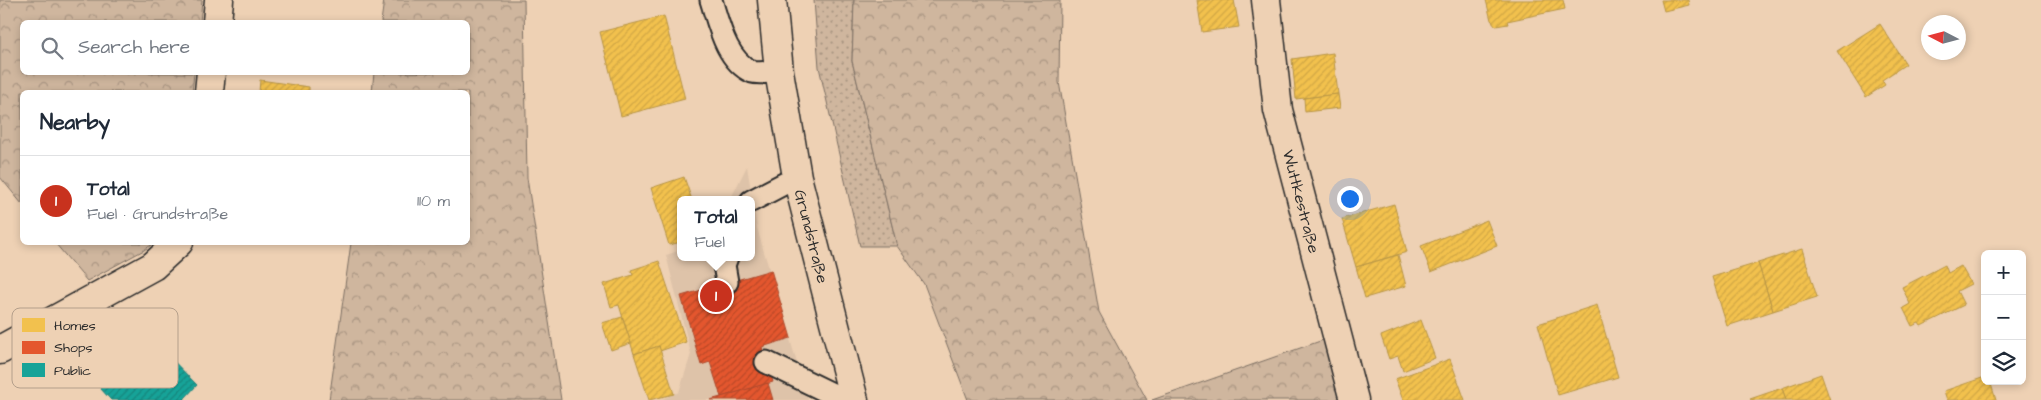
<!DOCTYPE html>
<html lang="en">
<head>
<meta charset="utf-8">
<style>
  :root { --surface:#fff; --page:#f6f6f7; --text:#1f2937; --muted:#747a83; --line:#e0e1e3; --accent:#c8321e }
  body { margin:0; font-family:"Architects Daughter",sans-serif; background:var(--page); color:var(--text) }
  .controls { position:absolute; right:15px; bottom:15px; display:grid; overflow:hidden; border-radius:8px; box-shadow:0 2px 8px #0003 }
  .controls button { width:45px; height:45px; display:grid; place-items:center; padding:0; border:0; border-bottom:1px solid var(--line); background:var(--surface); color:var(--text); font:25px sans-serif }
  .compass { position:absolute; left:1921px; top:15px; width:45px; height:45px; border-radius:50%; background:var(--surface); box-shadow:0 2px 8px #0003; rotate:276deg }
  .you { position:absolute; left:1349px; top:198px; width:18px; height:18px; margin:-12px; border:4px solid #fff; border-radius:50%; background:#1a73e8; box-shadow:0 0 0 8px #1a73e833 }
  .badge { display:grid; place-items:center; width:32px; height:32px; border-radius:50%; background:var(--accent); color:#fff; font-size:16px; font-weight:700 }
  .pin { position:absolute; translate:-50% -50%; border:2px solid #fff; box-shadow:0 1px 5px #0006 }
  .popup { position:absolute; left:677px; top:196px; width:78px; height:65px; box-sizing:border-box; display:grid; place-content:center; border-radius:8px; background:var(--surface); filter:drop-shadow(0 1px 4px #0005); font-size:16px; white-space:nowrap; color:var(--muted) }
  .popup b { font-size:19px; color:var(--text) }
  .popup::after { content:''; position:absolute; left:50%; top:100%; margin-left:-10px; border:10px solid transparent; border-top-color:var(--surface) }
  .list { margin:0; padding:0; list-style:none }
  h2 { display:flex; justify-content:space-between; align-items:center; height:65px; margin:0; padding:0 20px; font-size:21px }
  h2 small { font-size:16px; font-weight:400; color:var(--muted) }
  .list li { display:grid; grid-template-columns:32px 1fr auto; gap:15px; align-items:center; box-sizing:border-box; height:90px; padding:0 20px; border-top:1px solid var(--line) }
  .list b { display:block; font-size:19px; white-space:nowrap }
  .list p { margin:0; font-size:16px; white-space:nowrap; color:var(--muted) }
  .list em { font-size:16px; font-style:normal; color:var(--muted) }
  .icon { flex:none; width:28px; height:28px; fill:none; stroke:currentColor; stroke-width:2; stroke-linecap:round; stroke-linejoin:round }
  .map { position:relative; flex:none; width:2041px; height:400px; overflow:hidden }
  .search { position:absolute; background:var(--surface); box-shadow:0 2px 8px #0003; left:20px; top:20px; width:450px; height:55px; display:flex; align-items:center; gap:12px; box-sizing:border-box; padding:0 18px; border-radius:8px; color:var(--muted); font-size:19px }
  .panel { position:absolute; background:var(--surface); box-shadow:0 2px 8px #0003; left:20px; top:90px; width:450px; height:155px; border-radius:8px }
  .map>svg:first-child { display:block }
</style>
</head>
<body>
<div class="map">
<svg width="2041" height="400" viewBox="0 0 2041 400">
  <defs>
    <pattern id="grass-dots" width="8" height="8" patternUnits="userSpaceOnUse" patternTransform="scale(1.25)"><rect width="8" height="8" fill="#cfb69e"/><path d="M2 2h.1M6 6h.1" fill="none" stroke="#a89481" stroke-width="1.8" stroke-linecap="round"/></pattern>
    <pattern id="forest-crowns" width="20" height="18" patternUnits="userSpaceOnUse" patternTransform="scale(1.25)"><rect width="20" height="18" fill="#cfb69e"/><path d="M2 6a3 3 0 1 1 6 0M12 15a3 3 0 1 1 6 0" fill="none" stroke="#a89481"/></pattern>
    <pattern id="homes-hatch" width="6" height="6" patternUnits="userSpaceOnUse" patternTransform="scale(1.25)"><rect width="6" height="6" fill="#f2c14e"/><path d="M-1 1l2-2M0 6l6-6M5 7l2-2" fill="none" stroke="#d0a644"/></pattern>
    <pattern id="shops-hatch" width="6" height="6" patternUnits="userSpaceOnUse" patternTransform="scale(1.25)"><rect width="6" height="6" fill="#e4572e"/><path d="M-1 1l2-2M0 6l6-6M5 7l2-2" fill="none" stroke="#b94827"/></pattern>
    <pattern id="public-hatch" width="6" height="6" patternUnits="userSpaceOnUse" patternTransform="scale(1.25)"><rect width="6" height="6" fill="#17a398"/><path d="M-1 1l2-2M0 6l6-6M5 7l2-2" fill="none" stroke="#15857c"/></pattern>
  </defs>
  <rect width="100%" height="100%" fill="#eed1b4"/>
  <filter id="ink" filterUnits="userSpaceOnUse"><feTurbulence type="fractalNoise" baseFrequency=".02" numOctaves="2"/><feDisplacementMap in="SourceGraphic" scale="10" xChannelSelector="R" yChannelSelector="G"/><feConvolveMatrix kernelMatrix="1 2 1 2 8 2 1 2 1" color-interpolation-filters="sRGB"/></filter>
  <g filter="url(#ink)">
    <path fill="#dec3a9" d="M747 166 757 228 808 400H660L679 392 691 354 666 255 681 250V257H751V200H730Z"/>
    <path fill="url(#grass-dots)" stroke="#7d7064" d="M814 0H854L852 61 897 246H860L819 67Z"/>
    <g fill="url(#forest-crowns)" stroke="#7d7064">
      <path d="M0 0H202L200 22H22V72L194 73 192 92H22V204L0 177Z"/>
      <path d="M384 0H524L527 178 561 400H329L351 243 468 242V92H372L374 73 468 72V22H381Z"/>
      <path d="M854 0H1060L1059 82 1099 312 1147 400H968L924 284 897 246 852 61Z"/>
      <path d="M55 243H154L144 250 87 281Z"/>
      <path d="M1326 339 1340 400H1152Z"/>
    </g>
    <g fill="url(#homes-hatch)" stroke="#b69444">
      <path d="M1197 0H1234L1239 27 1202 32Z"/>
      <path d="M1486 0H1563L1565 9 1507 21 1508 24 1496 26 1491 20Z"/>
      <path d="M1661 0H1688L1689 5 1664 11Z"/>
      <path d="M664 16 685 99 621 116 600 32Z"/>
      <path d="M1880 24 1906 64 1882 80 1885 85 1866 97 1837 51Z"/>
      <path d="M1333 53 1338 94 1296 99 1292 59Z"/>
      <path d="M260 80 309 87V92H259Z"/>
      <path d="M1338 94 1340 108 1305 112 1304 98Z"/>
      <path d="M684 177 692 200H681V242L669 245 651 188Z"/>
      <path d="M1394 204 1407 252 1356 267 1342 219Z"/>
      <path d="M1487 220 1497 246 1431 272 1421 246Z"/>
      <path d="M1802 249 1817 297 1773 311 1758 263Z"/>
      <path d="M1398 255 1406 286 1365 298 1356 267Z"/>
      <path d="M659 261 686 342 660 351 659 346 634 354 619 305 611 307 604 284 633 275 631 270Z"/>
      <path d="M1758 263 1773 311 1727 326 1712 277Z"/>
      <path d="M1945 265 1948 273 1961 266 1971 284 1957 291 1964 305 1921 326 1919 323 1912 326 1903 308 1910 304 1902 287Z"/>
      <path d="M1597 305 1618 377 1558 395 1538 324Z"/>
      <path d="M622 317 631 343 611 350 602 323Z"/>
      <path d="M1421 320 1435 358 1403 371 1398 356 1389 359 1381 336Z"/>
      <path d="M659 346 674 394 649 400 634 354Z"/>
      <path d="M1450 359 1465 400H1403L1395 379Z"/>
      <path d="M1821 374 1830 400H1786L1782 388Z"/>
      <path d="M1985 377V381H1990L1996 400H1947L1944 391Z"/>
      <path d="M1782 388 1786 400H1751L1750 399Z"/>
    </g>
    <g fill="url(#shops-hatch)" stroke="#ac4a2d">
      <path d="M771 270 791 338 762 347 773 382 721 397 710 362 701 365 681 296Z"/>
      <path d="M768 383 773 400H710L721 397Z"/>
    </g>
    <path fill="url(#public-hatch)" stroke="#1d7f77" d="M151 338 197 385 184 399 186 400H111L100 388 112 376 106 370 125 351 132 357Z"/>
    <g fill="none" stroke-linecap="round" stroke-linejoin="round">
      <defs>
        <g id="lane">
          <path d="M711 0C719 25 726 60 752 72 759 74 772 72 779 71"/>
          <path d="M751 201 797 177"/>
          <path d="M727 257 724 265 727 282"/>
          <path d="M766 362 830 393 854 400"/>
        </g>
        <g id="street">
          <path id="s1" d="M1266 0 1278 110 1354 400"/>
          <path d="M217 22 219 0"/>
          <path d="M209 92 211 72"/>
          <path d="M0 350 153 266 179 242"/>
        </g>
        <g id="secondary">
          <path id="s2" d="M772 0 779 71 797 177 854 400"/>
        </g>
      </defs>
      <use href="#lane" stroke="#2b2b2b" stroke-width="25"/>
      <use href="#street" stroke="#2b2b2b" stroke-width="31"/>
      <use href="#secondary" stroke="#2b2b2b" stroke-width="31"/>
      <use href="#lane" stroke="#eed1b4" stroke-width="21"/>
      <use href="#street" stroke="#eed1b4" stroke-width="28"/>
      <use href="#secondary" stroke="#eed1b4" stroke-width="28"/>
    </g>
  </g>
  <g text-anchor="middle" stroke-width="5" stroke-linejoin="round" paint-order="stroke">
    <g font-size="16" fill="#2b2b2b" stroke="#eed1b4">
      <text dy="6" stroke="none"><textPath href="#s1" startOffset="205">Wuttkestraße</textPath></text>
      <text dy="6" stroke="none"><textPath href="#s2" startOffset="240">Grundstraße</textPath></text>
    </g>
  </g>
  <rect x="12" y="308" width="166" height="80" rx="8" fill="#eed1b4" stroke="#b49f8b" stroke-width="1"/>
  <rect x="22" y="318" width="23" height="14" fill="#f2c14e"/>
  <rect x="22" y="341" width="23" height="13" fill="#e4572e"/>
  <rect x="22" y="363" width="23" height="14" fill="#17a398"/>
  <g font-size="14" fill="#2b2b2b">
    <text x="54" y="330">Homes</text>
    <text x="54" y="352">Shops</text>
    <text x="54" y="375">Public</text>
  </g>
</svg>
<div class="controls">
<button>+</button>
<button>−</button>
<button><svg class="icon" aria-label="layers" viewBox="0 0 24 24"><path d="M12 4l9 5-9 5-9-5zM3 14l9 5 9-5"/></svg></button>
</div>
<svg class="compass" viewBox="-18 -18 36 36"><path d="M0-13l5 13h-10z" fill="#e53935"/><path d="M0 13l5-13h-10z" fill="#747a83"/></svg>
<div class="you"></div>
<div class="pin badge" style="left:716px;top:296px">1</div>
<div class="popup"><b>Total</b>Fuel</div>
<div class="search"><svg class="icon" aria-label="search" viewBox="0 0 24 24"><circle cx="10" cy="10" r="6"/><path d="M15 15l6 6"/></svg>Search here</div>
<section class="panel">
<h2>Nearby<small></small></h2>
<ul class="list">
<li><span class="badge">1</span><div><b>Total</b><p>Fuel · Grundstraße</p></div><em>110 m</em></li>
</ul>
</section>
</div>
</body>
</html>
